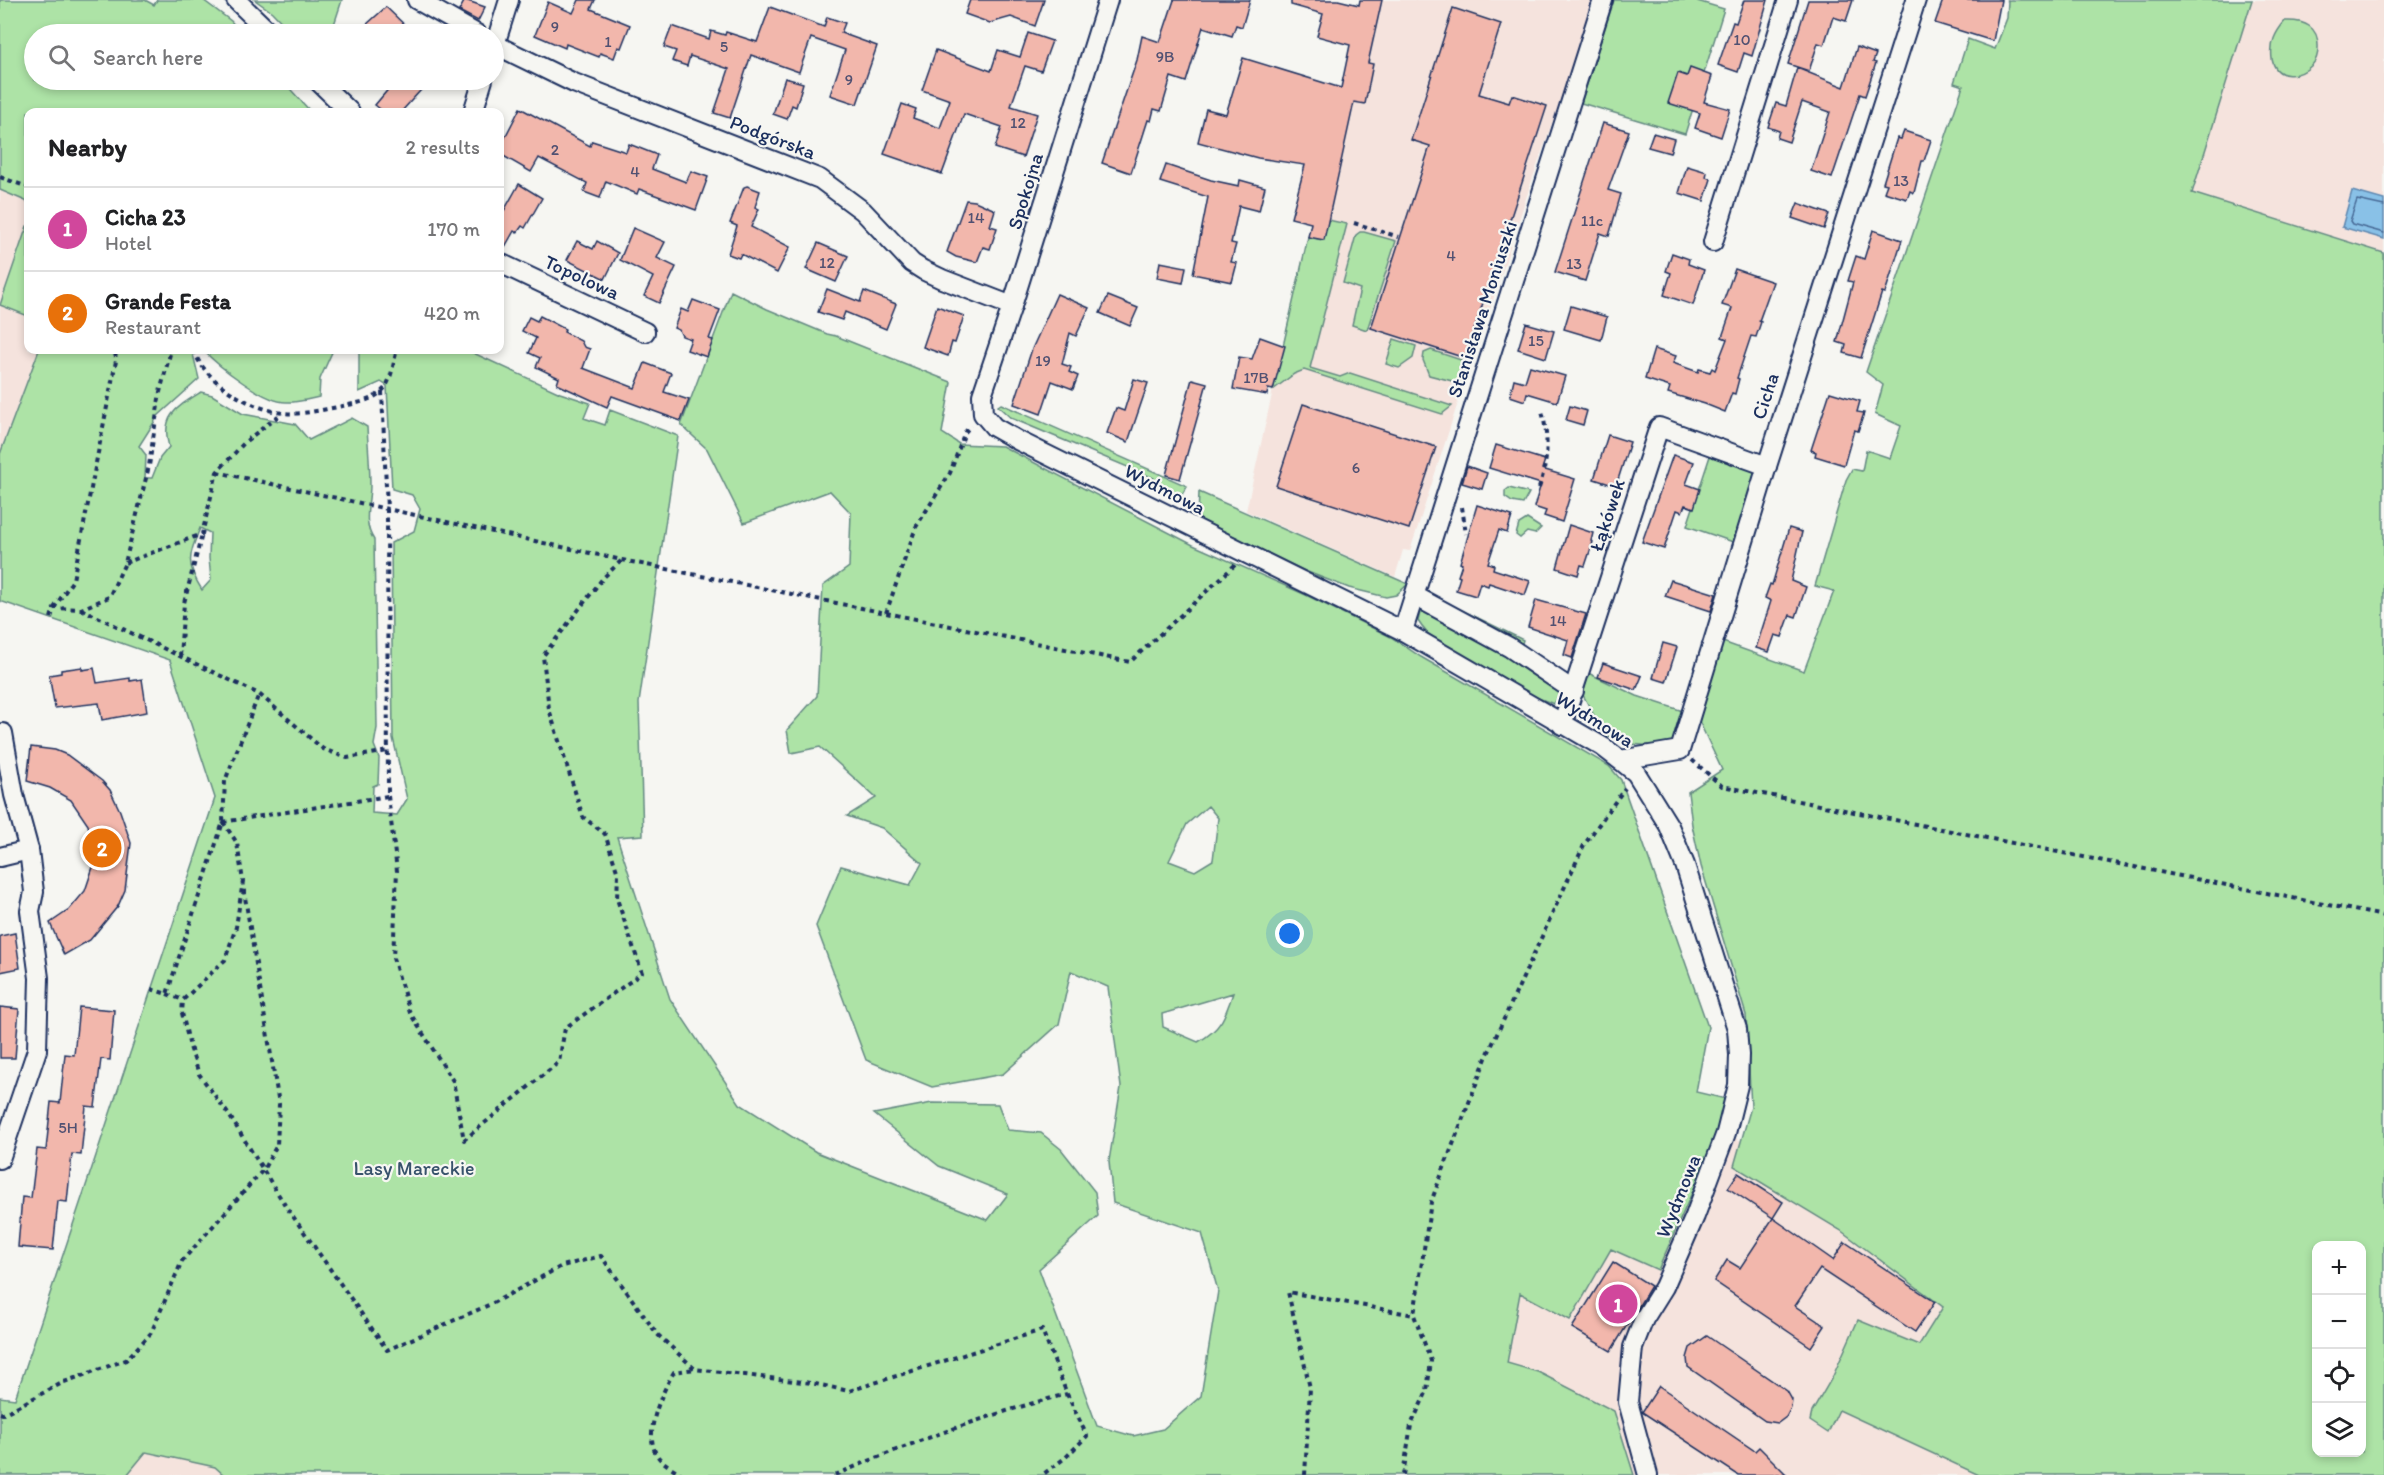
<!DOCTYPE html>
<html lang="en">
<head>
<meta charset="utf-8">
<style>
  :root { --surface:#fff; --page:#f2f2f2; --text:#202124; --muted:#757577; --line:#e0e0e0; --accent:#d1495b }
  body { margin:0; font-family:Itim,sans-serif; background:var(--page); color:var(--text) }
  .controls { position:absolute; right:18px; bottom:18px; display:grid; overflow:hidden; border-radius:12px; box-shadow:0 3px 9px #0003 }
  .controls button { width:54px; height:54px; display:grid; place-items:center; padding:0; border:0; border-bottom:2px solid var(--line); background:var(--surface); color:var(--text); font:30px sans-serif }
  .you { position:absolute; left:1290px; top:934px; width:21px; height:21px; margin:-15px; border:4px solid #fff; border-radius:50%; background:#1a73e8; box-shadow:0 0 0 9px #1a73e833 }
  .badge { display:grid; place-items:center; width:39px; height:39px; border-radius:50%; background:var(--accent); color:#fff; font-size:20px; font-weight:700 }
  .pin { position:absolute; translate:-50% -50%; border:3px solid #fff; box-shadow:0 2px 6px #0006 }
  .list { margin:0; padding:0; list-style:none }
  h2 { display:flex; justify-content:space-between; align-items:center; height:78px; margin:0; padding:0 24px; font-size:26px }
  h2 small { font-size:20px; font-weight:400; color:var(--muted) }
  .list li { display:grid; grid-template-columns:39px 1fr auto; gap:18px; align-items:center; box-sizing:border-box; height:84px; padding:0 24px; border-top:2px solid var(--line) }
  .list b { display:block; font-size:22px; white-space:nowrap }
  .list p { margin:0; font-size:20px; white-space:nowrap; color:var(--muted) }
  .list em { font-size:20px; font-style:normal; color:var(--muted) }
  .icon { flex:none; width:33px; height:33px; fill:none; stroke:currentColor; stroke-width:2; stroke-linecap:round; stroke-linejoin:round }
  .map { position:relative; flex:none; width:2384px; height:1475px; overflow:hidden }
  .search { position:absolute; background:var(--surface); box-shadow:0 3px 9px #0003; left:24px; top:24px; width:480px; height:66px; display:flex; align-items:center; gap:15px; box-sizing:border-box; padding:0 21px; border-radius:33px; color:var(--muted); font-size:22px }
  .panel { position:absolute; background:var(--surface); box-shadow:0 3px 9px #0003; left:24px; top:108px; width:480px; height:246px; border-radius:12px }
  .map>svg:first-child { display:block }
</style>
</head>
<body>
<div class="map">
<svg width="2384" height="1475" viewBox="0 0 2384 1475">
  <rect width="100%" height="100%" fill="#f6f6f2"/>
  <filter id="ink" filterUnits="userSpaceOnUse"><feTurbulence type="fractalNoise" baseFrequency=".0167" numOctaves="2"/><feDisplacementMap in="SourceGraphic" scale="12" xChannelSelector="R" yChannelSelector="G"/><feConvolveMatrix kernelMatrix="1 2 1 2 8 2 1 2 1" color-interpolation-filters="sRGB"/></filter>
  <g filter="url(#ink)">
    <g fill="#f5e3dd">
      <path d="M1360 0H1596L1532 180 1469 374 1463 373 1460 382 1464 384 1410 551 1403 550 1395 577 1246 511Z"/>
      <path d="M2252 0H2384V253L2192 193Z"/>
      <path d="M0 190 28 202V350H39L0 454Z"/>
      <path d="M1726 1133 1741 1141 1735 1166 1840 1230 2165 1475H1421L1467 1271Z"/>
      <path d="M146 1452 215 1467 224 1475H127Z"/>
    </g>
    <g fill="#ade3a6" stroke="#648982" stroke-width="1.5" fill-rule="evenodd">
      <path d="M0 0H145L154 5 157 0H203L231 21 242 34H34V80H282L311 112H28V202L0 190Z"/>
      <path d="M255 0H342L331 34H293L272 12Z"/>
      <path d="M1614 0H1694L1724 9 1685 134 1581 103Z"/>
      <path d="M2006 0H2252L2192 193 2384 253V1475H1979L1839 1410 1828 1433 1810 1421 1812 1412 1833 1376 1858 1320 1919 1345 1943 1307 1840 1230 1734 1166 1751 1107 1746 1015 1701 866 1692 825 1688 792 1722 770 1698 719 1720 641 1804 671 1834 591 1815 586 1846 480 1852 469 1862 471 1866 450 1890 458 1901 426 1875 414 1883 385 1866 372 1963 86 1954 83 1968 39 1995 49 2007 18 2008 1ZM2316 1246H2362V1452H2316Z"/>
      <path d="M2285 21C2305 20 2319 27 2318 48 2318 55 2317 60 2312 65 2299 78 2276 80 2272 59 2270 43 2275 33 2285 21Z"/>
      <path d="M1328 220 1347 224 1310 368 1340 377 1350 373 1452 406 1442 414 1304 370 1294 374 1273 390 1308 237 1323 240Z"/>
      <path d="M27 226H28V316L0 305Z"/>
      <path d="M1360 232H1364L1396 241 1367 330 1352 325 1360 289 1343 283 1356 235Z"/>
      <path d="M731 291 767 309 827 334 836 336 951 382 942 433 959 444 1002 446 1193 545 1306 595 1391 637 1421 657 1609 766 1621 780 1708 1027 1696 1092 1726 1099 1719 1131 1658 1270 1611 1249 1570 1320 1520 1293 1507 1363 1538 1372 1614 1411 1634 1475H224L215 1467 146 1452 127 1475H0V1397L15 1399 215 798 170 660 0 601V454L39 350H192L199 379 158 416 139 446 146 455 145 478H152L160 458 169 447C160 416 177 407 201 392L212 395 243 414 295 424 309 440 352 418 367 427C368 446 370 466 370 485 370 505 362 521 374 540L377 728 374 745 379 758 378 784 373 786 372 813 397 815 407 799 393 738 391 543 414 531 420 509 412 495 392 489 387 386 381 382 359 392V350H467L560 393 590 403 584 418 605 425 610 410 678 436 639 703 643 835 617 837 670 999 740 1104 816 1152 988 1220 1008 1194 939 1166 874 1114 932 1103 998 1104 1008 1130 1041 1133 1061 1149 1095 1192 1098 1216 1039 1269 1097 1426 1133 1436 1163 1429 1201 1396 1218 1291 1202 1233 1113 1203 1109 1161 1121 1087 1108 987 1071 971 1059 1024 1003 1074 932 1087 866 1060 816 926 841 866 910 885 922 863 882 828 847 816 876 798 820 747 791 753 787 730 817 696 823 586 849 567 851 513 830 491 744 523 707 449 681 425ZM200 528 210 533 209 558 211 580 202 590C185 563 189 556 200 528ZM1208 806 1218 818 1213 860 1195 871 1169 861 1187 824ZM1233 993C1225 1017 1221 1029 1198 1042L1163 1027 1162 1014Z"/>
      <path d="M1394 339 1416 346 1413 358 1399 368 1386 364Z"/>
      <path d="M203 350H333L320 379 319 397C309 399 297 403 286 402 264 402 218 366 203 350Z"/>
      <path d="M1431 350 1464 361 1460 383 1429 375 1423 360 1424 353Z"/>
      <path d="M1001 404 1187 486 1181 496C1167 495 1159 491 1154 478L1011 418 998 406Z"/>
      <path d="M1711 453 1759 468 1736 543 1687 526Z"/>
      <path d="M1509 488 1529 493 1523 504 1512 502 1505 497V491Z"/>
      <path d="M1199 492 1408 584 1396 595 1386 597 1349 588 1305 571 1198 519Z"/>
      <path d="M1527 519 1541 528 1535 534 1527 532 1520 538 1516 535 1519 524Z"/>
      <path d="M1435 597 1523 640 1520 650Z"/>
      <path d="M1422 603 1563 690 1554 704C1517 691 1438 655 1418 621Z"/>
      <path d="M1588 673 1637 696 1683 711 1677 739 1666 747 1630 744 1604 734 1583 695Z"/>
    </g>
    <path fill="#89c1e7" stroke="#5d87b0" stroke-width="1.5" d="M2352 191 2384 200V239L2342 227Z"/>
    <g fill="none" stroke-linecap="round" stroke-linejoin="round">
      <path stroke="#476995" stroke-width="1.5" d="M2384 206 2357 200 2350 221 2352 224 2384 233"/>
    </g>
    <g fill="#f2b7ac" stroke="#1b2f5e" stroke-width="1.5">
      <path d="M465 0 485 7 478 21 459 11Z"/>
      <path d="M579 0H595L591 9 630 25 621 48 618 47 614 58 600 53 599 57 566 44 565 48 535 35 548 2 573 13Z"/>
      <path d="M970 0H1044L1035 26 1011 17 990 23 965 14Z"/>
      <path d="M1174 0H1250L1242 27 1236 25 1232 36 1203 27 1186 82 1171 77 1161 111 1154 109 1151 121 1148 120 1131 173 1102 163 1137 60 1142 36 1160 42Z"/>
      <path d="M1291 0H1338L1359 5 1360 0H1382L1368 63 1373 64 1365 104 1354 102 1324 240 1308 237 1311 223 1291 218 1305 165 1258 158 1198 142 1206 109 1226 114 1243 58 1341 88 1350 45 1317 36 1323 14 1291 5Z"/>
      <path d="M1744 0H1768L1752 56 1744 53 1738 72 1718 65 1733 22 1736 23Z"/>
      <path d="M1808 0H1853L1846 21 1833 17 1824 45 1818 43 1809 71 1788 64Z"/>
      <path d="M1943 0H2001L1993 41 1935 23Z"/>
      <path d="M386 7 414 34H356Z"/>
      <path d="M770 7 824 27 827 17 845 23 841 33 877 46 857 104 830 95 845 50 811 38 799 72 751 55 730 118 714 113 729 69 690 56 687 66 672 61 676 51 664 47 672 26 709 39 711 31 725 35 726 32 757 42Z"/>
      <path d="M1453 8 1501 24 1479 94 1509 103 1512 95 1547 106 1465 358 1371 328 1430 146 1411 140Z"/>
      <path d="M1028 33 1052 41 1041 71 1025 66 1011 106 1037 114 1023 157 995 148 1002 127 964 114 942 174 884 154 902 104 916 109 913 118 940 128 950 100 922 90 936 50 991 71 998 50 1020 57Z"/>
      <path d="M1857 47 1876 54 1873 62 1876 63 1865 96 1860 94 1832 178 1811 171 1830 112 1802 102 1789 142 1777 138 1779 131 1768 127 1776 103 1786 106 1797 68 1844 87Z"/>
      <path d="M1690 68 1712 76 1704 102 1730 109 1721 137 1695 128 1700 113 1668 103 1678 73 1687 76Z"/>
      <path d="M785 78 803 83 796 107 792 105 787 119 773 114Z"/>
      <path d="M396 80H430L401 112H384L375 105Z"/>
      <path d="M520 108 590 146 592 141 626 152 629 144 657 155 652 169 686 182 691 171 708 177 696 210 639 189 637 194 606 181 600 198 584 192 587 183 539 158 531 172 500 154V147Z"/>
      <path d="M1603 123 1629 131 1608 190 1621 194 1609 236 1600 233 1585 281 1555 272Z"/>
      <path d="M1904 131 1931 140 1924 161H1922L1914 193 1910 191 1907 199 1884 192 1887 184 1883 183 1897 138 1901 139Z"/>
      <path d="M1653 133 1674 139 1670 153 1648 147Z"/>
      <path d="M1166 165 1211 180 1239 186 1240 180 1265 187 1259 211 1239 206 1231 243 1236 244 1231 262 1237 263 1232 282 1193 274 1208 197 1160 182Z"/>
      <path d="M1687 166 1707 172 1706 177 1711 179 1704 201 1679 193Z"/>
      <path d="M519 184 542 198 525 228 522 226 517 233 514 231 502 252H500V218Z"/>
      <path d="M747 186 760 191 755 207 759 209 751 227 790 247 777 273 741 254 739 258 728 254 737 226 730 223 744 187Z"/>
      <path d="M966 200 975 201 995 210 990 226 997 228 990 249 983 247 977 262 956 257 947 252Z"/>
      <path d="M1798 203 1829 214 1824 229 1792 218Z"/>
      <path d="M633 228 665 242 657 258 676 267 659 303 644 296 653 277 620 260Z"/>
      <path d="M1873 230 1902 240 1885 293 1882 292 1861 358 1844 353 1846 345 1837 342 1853 282 1848 281 1856 256 1864 259Z"/>
      <path d="M577 241 593 249 597 241 618 253 605 279 567 260Z"/>
      <path d="M818 243 848 256 836 282 806 269Z"/>
      <path d="M1672 253 1689 259 1688 264 1704 270 1693 305 1664 295 1671 273 1666 271Z"/>
      <path d="M1160 262 1186 267 1183 283 1157 278Z"/>
      <path d="M1735 269 1773 282 1759 321 1761 322 1756 337 1751 336 1737 378 1739 379 1735 394 1732 393 1725 412 1705 404 1668 393 1670 387 1645 379 1654 349 1676 356 1673 363 1698 372 1699 369 1710 372 1712 368 1715 370 1727 339 1722 337 1732 308 1722 305Z"/>
      <path d="M827 289 860 302 864 291 896 304 886 329 845 312 842 320 818 312Z"/>
      <path d="M1057 294 1089 308 1076 336 1070 333 1062 364 1071 367 1069 372 1078 376 1073 389 1052 381 1041 414 1014 404 1032 349Z"/>
      <path d="M1108 296 1138 308 1130 326 1100 313Z"/>
      <path d="M693 300 720 310 709 339 713 340 707 357 687 350 691 339 682 336 679 330 674 328 681 309 688 312Z"/>
      <path d="M937 306 964 316 955 343 952 342 948 356 923 347Z"/>
      <path d="M1571 306 1607 317 1601 340 1564 329Z"/>
      <path d="M540 316 565 329 564 332 581 341 584 347 590 349 583 368 635 388 645 363 671 373 664 392 689 400 681 421 612 396 607 407 557 384 559 378 536 367 540 358 529 353 536 338 522 331 529 317 537 321Z"/>
      <path d="M1526 323 1554 331 1546 358 1518 349Z"/>
      <path d="M1260 337 1285 346 1273 390 1268 389 1267 395 1233 389 1239 357 1252 359Z"/>
      <path d="M1530 366 1565 376 1557 402 1527 393 1525 401 1510 396 1514 379 1525 382Z"/>
      <path d="M1134 379 1148 383 1128 442 1107 433 1116 408 1124 411Z"/>
      <path d="M1192 379 1207 383 1180 479 1166 475Z"/>
      <path d="M1830 392 1860 401 1857 412 1864 413 1858 431 1854 430 1844 465 1815 456 1816 452 1811 450Z"/>
      <path d="M1303 404 1436 447 1409 529 1276 486Z"/>
      <path d="M1570 406 1587 411 1583 425 1566 420Z"/>
      <path d="M1608 435 1630 442 1616 486 1594 479Z"/>
      <path d="M1496 445 1545 460 1542 469 1575 479 1562 522 1544 516 1546 511 1534 507 1541 484 1489 468Z"/>
      <path d="M1673 455 1694 462 1686 484 1700 489 1694 508 1685 505 1682 512 1677 510 1664 549 1642 542Z"/>
      <path d="M1467 466 1487 473 1482 489 1462 483Z"/>
      <path d="M1477 505 1512 516 1507 533 1499 530 1488 563 1494 565 1493 569 1530 581 1525 595 1489 583 1488 586 1480 583 1476 596 1456 590 1460 577 1458 576 1462 564 1460 563Z"/>
      <path d="M1569 525 1593 533 1591 541 1593 542 1585 566 1581 565 1578 575 1557 568Z"/>
      <path d="M1789 528 1802 532 1791 581 1806 587 1796 617 1790 615 1782 637 1775 635 1769 652 1756 648 1771 601 1765 598 1770 584 1772 585Z"/>
      <path d="M1671 580 1716 594 1711 611 1665 596Z"/>
      <path d="M1536 600 1586 614 1572 658 1564 655 1568 640 1528 627Z"/>
      <path d="M1663 643 1677 647 1666 682 1653 678Z"/>
      <path d="M1603 663 1642 676 1636 690 1598 677Z"/>
      <path d="M82 667V670L94 668 97 683 130 678V681L142 679 147 712 102 720 99 703 55 708 49 675 61 673V670Z"/>
      <path d="M31 747 55 750 67 755 102 781 110 790 120 811 131 843 125 890 118 906 90 940 64 955 50 923 69 910 85 891 94 864 95 854 88 825 71 800 50 788 27 781Z"/>
      <path d="M15 933 20 968 0 972V936Z"/>
      <path d="M0 1007 19 1009 15 1058H0Z"/>
      <path d="M79 1007 114 1010 110 1060 101 1059 95 1107 86 1106 81 1155 72 1154 67 1202 58 1201 53 1250 18 1247 22 1197 31 1198 37 1149 46 1150 51 1102 60 1103 65 1054 74 1055Z"/>
      <path d="M1738 1173 1783 1202 1773 1218 1728 1188Z"/>
      <path d="M1773 1218 1833 1260 1845 1242 1935 1302 1915 1332 1820 1269 1795 1306 1825 1326 1811 1347 1714 1281 1727 1260 1740 1268Z"/>
      <path d="M1613 1262 1651 1286 1611 1351 1572 1328Z"/>
      <path d="M1707 1336 1787 1391 1792 1400 1791 1408 1786 1417 1778 1423 1765 1421 1688 1367 1687 1358 1690 1348Z"/>
      <path d="M1659 1386 1755 1451 1759 1447 1787 1475H1738L1642 1412Z"/>
    </g>
    <g fill="none" stroke-linecap="round" stroke-linejoin="round">
      <defs>
        <g id="minor">
          <path d="M236 0 271 34"/>
          <path d="M417 0 477 34"/>
          <path d="M1108 0 1012 306 982 395 983 414 994 427 1019 441 1403 631 1603 747 1620 760 1636 773 1669 826 1685 865 1737 1029 1739 1055 1738 1085 1726 1133 1695 1216 1664 1287 1644 1319 1633 1347 1628 1402 1648 1475"/>
          <path d="M494 44 574 83 820 179 863 211 912 263 923 270 942 279 1012 306"/>
          <path d="M494 48 509 0"/>
          <path d="M317 80 350 112"/>
          <path d="M473 112 483 80"/>
          <path d="M1713 242 1788 0"/>
          <path d="M500 263 645 332"/>
          <path d="M1415 596 1509 647 1574 691"/>
          <path d="M1403 631 1603 0"/>
          <path d="M1562 725 1659 427 1767 466"/>
          <path d="M1620 760 1680 750 1767 466 1916 0"/>
          <path d="M0 857 29 850"/>
          <path d="M0 1159 37 1050 39 978 30 911 34 892 29 850 14 795 3 733"/>
        </g>
      </defs>
      <use href="#minor" stroke="#1b2f5e" stroke-width="22"/>
      <g stroke="#1b2f5e" stroke-width="4" stroke-dasharray="4.5 4.5" stroke-linecap="butt">
        <path d="M0 177 28 187"/>
        <path d="M1354 223 1399 237"/>
        <path d="M194 350C203 381 252 410 284 413 302 415 320 410 338 407 352 404 370 402 381 392 392 383 393 362 397 350"/>
        <path d="M217 472 622 560 1130 662 1235 565"/>
        <path d="M1539 488C1548 460 1549 440 1542 411"/>
        <path d="M1462 507 1466 534"/>
        <path d="M125 563 202 534 217 472 246 441 282 413"/>
        <path d="M54 608 73 580 116 361 115 350"/>
        <path d="M81 609 259 694 323 749 347 758 388 751"/>
        <path d="M886 613 916 527 950 473 965 432 971 426"/>
        <path d="M51 618 54 608 81 609 109 597 125 563 149 466 160 392 171 350"/>
        <path d="M180 656 184 603 202 534"/>
        <path d="M1692 760 1722 786 2384 916"/>
        <path d="M388 796 397 871 393 958 410 1013 453 1081 464 1140 559 1062 565 1028 642 973 617 899 618 874 605 834 583 817 549 709 543 656 603 578 622 560"/>
        <path d="M223 822 237 843 243 881 236 927 225 960 183 1000 182 1013 190 1047 199 1074 229 1115 285 1205 387 1350 491 1304 562 1266 601 1256 657 1334 695 1369 811 1383 849 1391 1042 1330 1067 1394 1087 1436 1065 1458 1042 1475"/>
        <path d="M223 822 388 796 387 510 382 391"/>
        <path d="M151 989 167 994 223 822 225 781 259 694"/>
        <path d="M167 994 183 1000"/>
        <path d="M0 1413 3 1414 64 1382 126 1360 151 1333 182 1261 263 1170 277 1145 279 1104 243 885"/>
        <path d="M683 1475C676 1470 666 1465 660 1459 640 1438 662 1392 674 1372L695 1369"/>
        <path d="M835 1475C911 1443 988 1414 1067 1394"/>
        <path d="M1305 1475 1310 1388 1288 1292 1414 1315"/>
        <path d="M1403 1475 1411 1425 1427 1391 1431 1361 1414 1315 1431 1202 1486 1058 1584 845 1625 788"/>
      </g>
      <use href="#minor" stroke="#f6f6f2" stroke-width="18"/>
    </g>
  </g>
  <g text-anchor="middle" stroke-width="4.5" stroke-linejoin="round" paint-order="stroke">
    <g font-size="16" fill="#515172">
      <text x="555" y="32">9</text>
      <text x="1742" y="45">10</text>
      <text x="608" y="47">1</text>
      <text x="724" y="52">5</text>
      <text x="1165" y="62">9B</text>
      <text x="849" y="85">9</text>
      <text x="1018" y="128">12</text>
      <text x="555" y="155">2</text>
      <text x="635" y="177">4</text>
      <text x="1901" y="186">13</text>
      <text x="976" y="223">14</text>
      <text x="1592" y="226">11c</text>
      <text x="1451" y="261">4</text>
      <text x="827" y="268">12</text>
      <text x="1574" y="269">13</text>
      <text x="1536" y="346">15</text>
      <text x="1043" y="366">19</text>
      <text x="1256" y="383">17B</text>
      <text x="1356" y="473">6</text>
      <text x="1558" y="626">14</text>
      <text x="68" y="1133">5H</text>
    </g>
    <g font-size="20" fill="#1b2f5e" stroke="#f6f6f2">
      <text transform="translate(773 137) rotate(21)" y="7">Podgórska</text>
      <text transform="translate(1025 191) rotate(-73)" y="7">Spokojna</text>
      <text transform="translate(582 277) rotate(25)" y="7">Topolowa</text>
      <text transform="translate(1482 309) rotate(-72)" y="7">Stanisława Moniuszki</text>
      <text transform="translate(1765 396) rotate(-72)" y="7">Cicha</text>
      <text transform="translate(1165 489) rotate(27)" y="7">Wydmowa</text>
      <text transform="translate(1607 515) rotate(-72)" y="7">Łąkówek</text>
      <text transform="translate(1595 719) rotate(32)" y="7">Wydmowa</text>
      <text transform="translate(1678 1196) rotate(-68)" y="7">Wydmowa</text>
    </g>
    <g font-size="20" fill="#38536c" stroke="#f6f6f2">
      <text x="414" y="1175">Lasy Mareckie</text>
    </g>
  </g>
</svg>
<div class="controls">
<button>+</button>
<button>−</button>
<button><svg class="icon" aria-label="locate" viewBox="0 0 24 24"><circle cx="12" cy="12" r="6"/><path d="M12 2v4M12 18v4M2 12h4M18 12h4"/></svg></button>
<button><svg class="icon" aria-label="layers" viewBox="0 0 24 24"><path d="M12 4l9 5-9 5-9-5zM3 14l9 5 9-5"/></svg></button>
</div>
<div class="you"></div>
<div class="pin badge" style="left:1618px;top:1304px;background:#d1479c">1</div>
<div class="pin badge" style="left:102px;top:848px;background:#e8710a">2</div>
<div class="search"><svg class="icon" aria-label="search" viewBox="0 0 24 24"><circle cx="10" cy="10" r="6"/><path d="M15 15l6 6"/></svg>Search here</div>
<section class="panel">
<h2>Nearby<small>2 results</small></h2>
<ul class="list">
<li><span class="badge" style="background:#d1479c">1</span><div><b>Cicha 23</b><p>Hotel</p></div><em>170 m</em></li>
<li><span class="badge" style="background:#e8710a">2</span><div><b>Grande Festa</b><p>Restaurant</p></div><em>420 m</em></li>
</ul>
</section>
</div>
</body>
</html>
